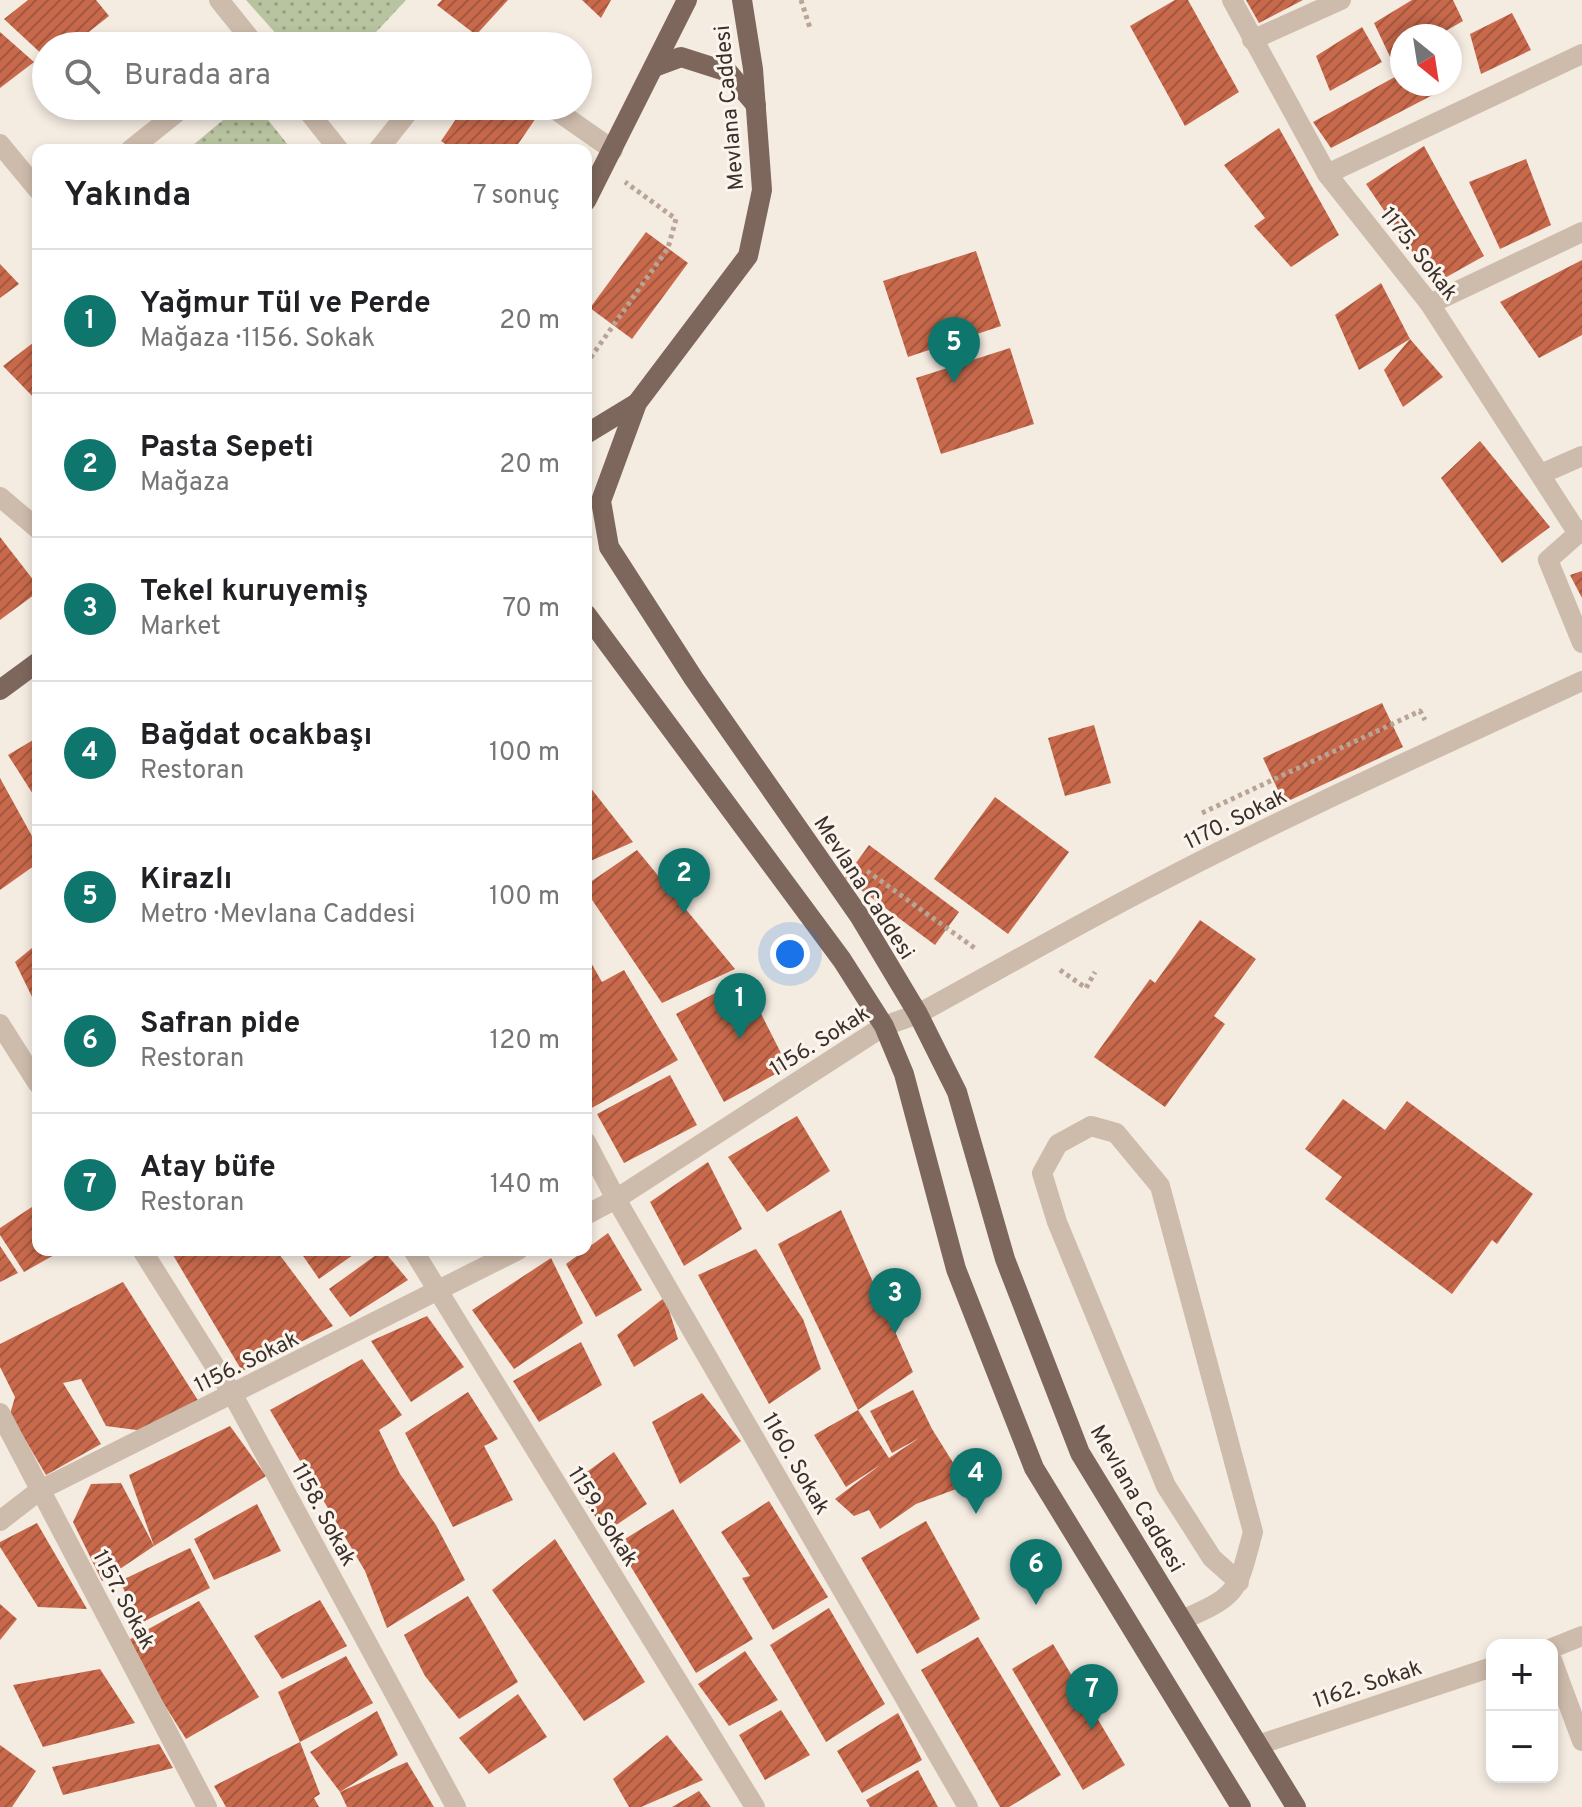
<!DOCTYPE html>
<html lang="tr">
<head>
<meta charset="utf-8">
<style>
  :root { --surface:#fff; --page:#f6f6f6; --text:#202124; --muted:#757577; --line:#e0e0e0; --accent:#0f766e }
  body { margin:0; font-family:Overpass,sans-serif; background:var(--page); color:var(--text) }
  .controls { position:absolute; right:24px; bottom:24px; display:grid; overflow:hidden; border-radius:16px; box-shadow:0 4px 12px #0003 }
  .controls button { width:72px; height:72px; display:grid; place-items:center; padding:0; border:0; border-bottom:2px solid var(--line); background:var(--surface); color:var(--text); font:40px sans-serif }
  .compass { position:absolute; left:1390px; top:24px; width:72px; height:72px; border-radius:50%; background:var(--surface); box-shadow:0 4px 12px #0003; rotate:150deg }
  .you { position:absolute; left:790px; top:954px; width:28px; height:28px; margin:-20px; border:6px solid #fff; border-radius:50%; background:#1a73e8; box-shadow:0 0 0 12px #1a73e833 }
  .badge { display:grid; place-items:center; width:52px; height:52px; border-radius:50%; background:var(--accent); color:#fff; font-size:26px; font-weight:700 }
  .pin { position:absolute; translate:-50% -66px; filter:drop-shadow(0 2px 4px #0008) }
  .pin::after { content:''; position:absolute; top:42px; width:28px; height:24px; background:inherit; clip-path:polygon(0 0,100% 0,50% 100%) }
  .list { margin:0; padding:0; list-style:none }
  h2 { display:flex; justify-content:space-between; align-items:center; height:104px; margin:0; padding:0 32px; font-size:34px }
  h2 small { font-size:26px; font-weight:400; color:var(--muted) }
  .list li { display:grid; grid-template-columns:52px 1fr auto; gap:24px; align-items:center; box-sizing:border-box; height:144px; padding:0 32px; border-top:2px solid var(--line) }
  .list b { display:block; font-size:30px; white-space:nowrap }
  .list p { margin:0; font-size:26px; white-space:nowrap; color:var(--muted) }
  .list em { font-size:26px; font-style:normal; color:var(--muted) }
  .icon { flex:none; width:44px; height:44px; fill:none; stroke:currentColor; stroke-width:2; stroke-linecap:round; stroke-linejoin:round }
  .map { position:relative; flex:none; width:1582px; height:1807px; overflow:hidden }
  .search { position:absolute; background:var(--surface); box-shadow:0 4px 12px #0003; left:32px; top:32px; width:560px; height:88px; display:flex; align-items:center; gap:20px; box-sizing:border-box; padding:0 28px; border-radius:44px; color:var(--muted); font-size:30px }
  .panel { position:absolute; background:var(--surface); box-shadow:0 4px 12px #0003; left:32px; top:144px; width:560px; height:1112px; border-radius:16px }
  .map>svg:first-child { display:block }
</style>
</head>
<body>
<div class="map">
<svg width="1582" height="1807" viewBox="0 0 1582 1807">
  <defs>
    <pattern id="park-dots" width="8" height="8" patternUnits="userSpaceOnUse" patternTransform="scale(2)"><rect width="8" height="8" fill="#b8c4a0"/><path d="M2 2h.1M6 6h.1" fill="none" stroke="#97a083" stroke-width="1.8" stroke-linecap="round"/></pattern>
    <pattern id="building-hatch" width="6" height="6" patternUnits="userSpaceOnUse" patternTransform="scale(2)"><rect width="6" height="6" fill="#c8694b"/><path d="M-1 1l2-2M0 6l6-6M5 7l2-2" fill="none" stroke="#a4573f"/></pattern>
  </defs>
  <rect width="100%" height="100%" fill="#f4ebe1"/>
  <g fill="url(#park-dots)">
    <path d="M246 0H406L363 46H287Z"/>
    <path d="M240 106H257L292 150H187Z"/>
  </g>
  <g fill="url(#building-hatch)">
    <path d="M28 0H96L109 16 71 46H46V58L4 19Z"/>
    <path d="M442 0H508L476 35 437 5Z"/>
    <path d="M582 0H611L601 18Z"/>
    <path d="M1175 0H1188L1239 92 1185 126 1130 26Z"/>
    <path d="M1246 0H1303L1259 23Z"/>
    <path d="M1412 0H1453L1463 21 1437 36H1402V55L1392 61 1374 23Z"/>
    <path d="M1512 13 1531 50 1481 74 1470 34Z"/>
    <path d="M1362 27 1382 62 1330 91 1316 56Z"/>
    <path d="M0 32 34 62 0 88Z"/>
    <path d="M1402 73V84L1450 86 1331 148 1313 122Z"/>
    <path d="M465 106H524L538 115 514 150H454L441 141Z"/>
    <path d="M1279 128 1339 235 1291 267 1254 226 1265 218 1224 165Z"/>
    <path d="M1424 146 1484 256 1434 284 1366 184Z"/>
    <path d="M1526 159 1551 225 1500 249 1469 182Z"/>
    <path d="M646 232 688 263 632 339 590 308Z"/>
    <path d="M976 251 1001 326 908 357 883 281Z"/>
    <path d="M1582 260V335L1539 358 1500 302Z"/>
    <path d="M0 264 19 284 0 298Z"/>
    <path d="M1381 283 1410 339 1359 370 1335 315Z"/>
    <path d="M38 339V402L3 366Z"/>
    <path d="M1410 339 1443 377 1403 407 1384 370Z"/>
    <path d="M1010 348 1034 424 941 454 916 378Z"/>
    <path d="M1480 441 1550 527 1502 563 1441 478Z"/>
    <path d="M0 537 38 586V592L0 620Z"/>
    <path d="M1582 571V598L1570 575Z"/>
    <path d="M1382 703 1403 747 1284 803 1263 758Z"/>
    <path d="M1094 725 1111 783 1065 796 1048 738Z"/>
    <path d="M38 737V802L8 755Z"/>
    <path d="M0 778 38 847V863L0 890Z"/>
    <path d="M586 782 633 842 586 863Z"/>
    <path d="M995 797 1069 852 1008 934 934 879Z"/>
    <path d="M869 845 959 912 935 945 845 878Z"/>
    <path d="M637 850 735 969 662 1003 586 891V885Z"/>
    <path d="M1200 920 1256 959 1214 1016 1225 1024 1165 1107 1094 1057 1150 979 1155 983Z"/>
    <path d="M38 943V1002L35 1003 15 962Z"/>
    <path d="M586 954 602 982 624 970 678 1060 588 1110Z"/>
    <path d="M743 978 788 1067 724 1102 676 1014Z"/>
    <path d="M670 1075 697 1125 624 1163 597 1114Z"/>
    <path d="M1343 1099 1385 1130 1407 1101 1533 1194 1497 1244 1492 1240 1452 1294 1325 1199 1342 1177 1305 1149Z"/>
    <path d="M797 1116 830 1171 767 1212 728 1157Z"/>
    <path d="M708 1162 742 1229 684 1266 650 1202Z"/>
    <path d="M38 1203V1250H63L24 1272 0 1235V1228Z"/>
    <path d="M841 1210 913 1372 858 1410 778 1244Z"/>
    <path d="M608 1233 642 1290 596 1317 566 1264Z"/>
    <path d="M0 1246 18 1273 0 1282Z"/>
    <path d="M756 1249 803 1319 821 1369 769 1404 698 1275Z"/>
    <path d="M170 1250H276L333 1326 242 1371Z"/>
    <path d="M299 1250H360L319 1279Z"/>
    <path d="M383 1250 408 1280 350 1317 329 1289Z"/>
    <path d="M551 1258 583 1323 514 1369 472 1310Z"/>
    <path d="M123 1282 199 1402 144 1431 106 1426 81 1379 63 1383 101 1444 46 1475 10 1414 15 1397 0 1367V1344Z"/>
    <path d="M665 1297 678 1339 634 1367 617 1335Z"/>
    <path d="M427 1316 464 1367 411 1402 371 1341Z"/>
    <path d="M581 1342 602 1385 539 1422 513 1381Z"/>
    <path d="M362 1359 402 1415 379 1430 400 1474 436 1525 465 1580 387 1628 365 1571 270 1410Z"/>
    <path d="M913 1390 932 1429 967 1485 916 1504 880 1529 869 1510 854 1516 835 1499 880 1465 846 1487 814 1435 858 1410 889 1458 919 1438 892 1453 870 1411Z"/>
    <path d="M468 1392 498 1439 484 1446 513 1500 453 1527 405 1433Z"/>
    <path d="M702 1393 741 1441 680 1484 652 1422Z"/>
    <path d="M230 1426 266 1476 154 1546 129 1475Z"/>
    <path d="M614 1452 647 1504 606 1532 572 1483Z"/>
    <path d="M121 1483 154 1546 102 1581 73 1522 91 1484Z"/>
    <path d="M769 1501 828 1597 773 1630 742 1578 750 1576 721 1532Z"/>
    <path d="M257 1504 281 1551 214 1580 194 1539Z"/>
    <path d="M673 1509 753 1639 696 1673 617 1544Z"/>
    <path d="M926 1521 980 1619 917 1654 861 1558Z"/>
    <path d="M37 1523 87 1609 38 1607 0 1547V1542Z"/>
    <path d="M555 1539 645 1682 584 1721 492 1590Z"/>
    <path d="M190 1548 210 1588 139 1624 120 1581Z"/>
    <path d="M468 1596 518 1682 459 1719 425 1676 404 1635Z"/>
    <path d="M320 1600 347 1646 282 1679 254 1636Z"/>
    <path d="M199 1601 259 1697 186 1739 125 1642Z"/>
    <path d="M0 1604 17 1619 0 1640Z"/>
    <path d="M829 1608 885 1704 826 1742 770 1645Z"/>
    <path d="M978 1637 1061 1775 1009 1807H1000L921 1670Z"/>
    <path d="M1053 1644 1125 1765 1083 1790 1012 1669Z"/>
    <path d="M745 1651 778 1700 729 1726 698 1684Z"/>
    <path d="M346 1656 373 1703 300 1742 278 1692Z"/>
    <path d="M100 1669 135 1723 43 1747 13 1685Z"/>
    <path d="M518 1694 547 1737 489 1774 459 1738Z"/>
    <path d="M781 1710 810 1755 765 1780 739 1735Z"/>
    <path d="M377 1711 398 1755 340 1792 310 1752Z"/>
    <path d="M898 1713 922 1760 862 1793 837 1751Z"/>
    <path d="M667 1735 703 1780 641 1807H629L613 1779Z"/>
    <path d="M300 1742 320 1794 314 1798 319 1807H226L214 1786Z"/>
    <path d="M159 1744 173 1768 63 1795 52 1767Z"/>
    <path d="M0 1745 36 1771 12 1807H0Z"/>
    <path d="M407 1762 434 1807H347L340 1792Z"/>
    <path d="M918 1770 938 1807H870L866 1800Z"/>
    <path d="M699 1791 711 1807H672Z"/>
  </g>
  <g fill="none" stroke-linecap="round" stroke-linejoin="round">
    <g stroke="#b9a596" stroke-width="5" stroke-dasharray="4 4" stroke-linecap="butt">
      <path d="M801 0 810 28"/>
      <path d="M586 364 668 248 676 219 625 182"/>
      <path d="M1202 813 1420 711 1425 720"/>
      <path d="M867 871 976 949"/>
      <path d="M1060 970 1086 988 1095 972"/>
    </g>
    <g stroke="#cdbbac" stroke-width="20">
      <path d="M219 0 256 46"/>
      <path d="M1232 0 1327 174 1430 304 1577 532"/>
      <path d="M1252 40 1341 0"/>
      <path d="M462 46H464"/>
      <path d="M304 106 339 150"/>
      <path d="M550 106 613 150"/>
      <path d="M0 144 38 190"/>
      <path d="M130 150 185 106"/>
      <path d="M378 150 413 106"/>
      <path d="M1327 174 1582 54"/>
      <path d="M1430 304 1582 232"/>
      <path d="M1541 474 1582 456"/>
      <path d="M0 497 38 529"/>
      <path d="M1582 530 1548 560 1582 643"/>
      <path d="M0 1024 38 1084"/>
      <path d="M586 1142 616 1199 968 1807"/>
      <path d="M586 1215 616 1199 884 1026 918 1014C991 974 1063 933 1137 894 1282 817 1433 750 1582 681"/>
      <path d="M142 1250 233 1395 456 1807"/>
      <path d="M413 1250 755 1807"/>
      <path d="M0 1413 207 1807"/>
      <path d="M0 1521 40 1490 518 1250"/>
      <path d="M1182 1620C1240 1595 1237 1591 1253 1532L1160 1186 1116 1133 1091 1126 1058 1144 1042 1173 1057 1222 1166 1486 1212 1558 1239 1582"/>
      <path d="M1552 1648 1582 1636"/>
      <path d="M1552 1660 1582 1741"/>
      <path d="M1258 1745 1492 1667"/>
    </g>
    <g stroke="#7d675c" stroke-width="20">
      <path d="M742 0 753 69 762 190 748 256 637 403 601 501 609 547 694 679 860 917 918 1014 957 1092 1005 1259 1080 1453 1296 1807"/>
      <path d="M654 67 681 57 728 72 756 105"/>
      <path d="M586 201 687 0"/>
      <path d="M586 434 637 403"/>
      <path d="M586 614 842 960 884 1026 904 1074 956 1269 1034 1468 1241 1807"/>
      <path d="M0 690 38 662"/>
    </g>
  </g>
  <g text-anchor="middle" stroke-width="6" stroke-linejoin="round" paint-order="stroke">
    <g font-size="22" fill="#3b302b" stroke="#fbf5ee">
      <text transform="translate(728 108) rotate(-95)" y="8">Mevlana Caddesi</text>
      <text transform="translate(1420 253) rotate(52)" y="8">1175. Sokak</text>
      <text transform="translate(1235 818) rotate(-26)" y="8">1170. Sokak</text>
      <text transform="translate(865 887) rotate(57)" y="8">Mevlana Caddesi</text>
      <text transform="translate(819 1040) rotate(-32)" y="8">1156. Sokak</text>
      <text transform="translate(246 1361) rotate(-26)" y="8">1156. Sokak</text>
      <text transform="translate(797 1463) rotate(60)" y="8">1160. Sokak</text>
      <text transform="translate(1138 1498) rotate(60)" y="8">Mevlana Caddesi</text>
      <text transform="translate(325 1514) rotate(62)" y="8">1158. Sokak</text>
      <text transform="translate(604 1516) rotate(58)" y="8">1159. Sokak</text>
      <text transform="translate(125 1599) rotate(62)" y="8">1157. Sokak</text>
      <text transform="translate(1367 1683) rotate(-18)" y="8">1162. Sokak</text>
    </g>
  </g>
</svg>
<div class="controls">
<button>+</button>
<button>−</button>
</div>
<svg class="compass" viewBox="-18 -18 36 36"><path d="M0-13l5 13h-10z" fill="#e53935"/><path d="M0 13l5-13h-10z" fill="#757577"/></svg>
<div class="you"></div>
<div class="pin badge" style="left:740px;top:1039px">1</div>
<div class="pin badge" style="left:684px;top:914px">2</div>
<div class="pin badge" style="left:895px;top:1334px">3</div>
<div class="pin badge" style="left:976px;top:1514px">4</div>
<div class="pin badge" style="left:954px;top:383px">5</div>
<div class="pin badge" style="left:1036px;top:1605px">6</div>
<div class="pin badge" style="left:1092px;top:1730px">7</div>
<div class="search"><svg class="icon" aria-label="search" viewBox="0 0 24 24"><circle cx="10" cy="10" r="6"/><path d="M15 15l6 6"/></svg>Burada ara</div>
<section class="panel">
<h2>Yakında<small>7 sonuç</small></h2>
<ul class="list">
<li><span class="badge">1</span><div><b>Yağmur Tül ve Perde</b><p>Mağaza · 1156. Sokak</p></div><em>20 m</em></li>
<li><span class="badge">2</span><div><b>Pasta Sepeti</b><p>Mağaza</p></div><em>20 m</em></li>
<li><span class="badge">3</span><div><b>Tekel kuruyemiş</b><p>Market</p></div><em>70 m</em></li>
<li><span class="badge">4</span><div><b>Bağdat ocakbaşı</b><p>Restoran</p></div><em>100 m</em></li>
<li><span class="badge">5</span><div><b>Kirazlı</b><p>Metro · Mevlana Caddesi</p></div><em>100 m</em></li>
<li><span class="badge">6</span><div><b>Safran pide</b><p>Restoran</p></div><em>120 m</em></li>
<li><span class="badge">7</span><div><b>Atay büfe</b><p>Restoran</p></div><em>140 m</em></li>
</ul>
</section>
</div>
</body>
</html>
